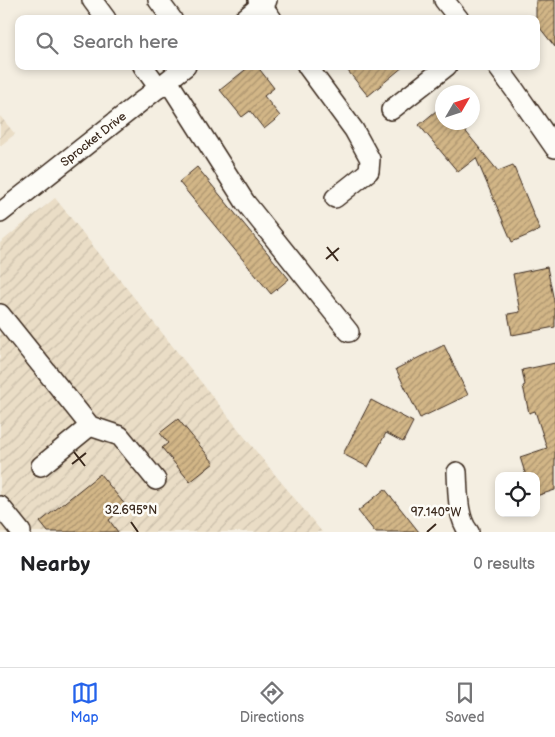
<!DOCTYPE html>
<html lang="en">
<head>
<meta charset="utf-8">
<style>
  :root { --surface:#fff; --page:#f6f6f6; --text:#202124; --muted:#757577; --line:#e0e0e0; --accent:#2563eb }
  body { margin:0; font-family:"Balsamiq Sans",sans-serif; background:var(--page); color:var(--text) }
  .controls { position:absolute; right:15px; bottom:15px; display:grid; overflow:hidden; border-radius:10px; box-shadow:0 2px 8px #0003 }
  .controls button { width:45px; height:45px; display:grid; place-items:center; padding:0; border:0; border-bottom:1px solid var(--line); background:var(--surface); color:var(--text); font:25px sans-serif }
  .compass { position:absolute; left:435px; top:85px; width:45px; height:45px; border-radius:50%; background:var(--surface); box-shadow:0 2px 8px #0003; rotate:51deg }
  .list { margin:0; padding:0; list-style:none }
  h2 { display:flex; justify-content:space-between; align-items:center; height:65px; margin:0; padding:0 20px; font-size:21px }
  h2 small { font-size:16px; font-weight:400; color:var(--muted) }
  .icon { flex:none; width:28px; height:28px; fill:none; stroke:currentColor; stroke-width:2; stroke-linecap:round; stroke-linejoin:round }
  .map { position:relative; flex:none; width:555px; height:532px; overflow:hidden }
  .search { position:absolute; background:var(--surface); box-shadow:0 2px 8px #0003; left:15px; right:15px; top:15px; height:55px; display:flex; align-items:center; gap:12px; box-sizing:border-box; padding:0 18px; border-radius:10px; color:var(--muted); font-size:19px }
  .sheet { height:135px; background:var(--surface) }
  nav { display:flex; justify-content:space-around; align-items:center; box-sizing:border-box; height:70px; border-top:1px solid var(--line); background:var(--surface); font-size:14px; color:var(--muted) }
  nav a { display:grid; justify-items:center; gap:2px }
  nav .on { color:var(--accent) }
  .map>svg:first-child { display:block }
</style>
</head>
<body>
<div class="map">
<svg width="555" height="532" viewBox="0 0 555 532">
  <defs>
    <pattern id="industrial-furrows" width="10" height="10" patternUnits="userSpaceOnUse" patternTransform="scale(1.25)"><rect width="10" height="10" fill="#eaddc6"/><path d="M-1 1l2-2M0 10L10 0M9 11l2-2" fill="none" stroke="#cabeaa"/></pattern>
    <pattern id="building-hatch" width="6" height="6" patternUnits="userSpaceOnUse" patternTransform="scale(1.25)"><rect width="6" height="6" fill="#d2b687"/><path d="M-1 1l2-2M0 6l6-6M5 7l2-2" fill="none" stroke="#ac946e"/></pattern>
  </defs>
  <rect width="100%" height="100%" fill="#f4eee1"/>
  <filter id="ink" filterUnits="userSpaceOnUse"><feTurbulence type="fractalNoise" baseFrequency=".02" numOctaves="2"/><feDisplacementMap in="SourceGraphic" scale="10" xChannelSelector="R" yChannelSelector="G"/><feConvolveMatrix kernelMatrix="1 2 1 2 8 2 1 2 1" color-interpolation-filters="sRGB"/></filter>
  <g filter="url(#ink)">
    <g fill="url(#industrial-furrows)">
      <path d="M0 116 15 134 0 146Z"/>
      <path d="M55 198 259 455 322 532H0V243Z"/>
    </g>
    <g fill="url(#building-hatch)" stroke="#3b2a1e">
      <path d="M536 0H555V47L536 23Z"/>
      <path d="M250 66H257L274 88 264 96 280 116 264 129 250 111 242 117 220 90Z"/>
      <path d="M344 66H404L368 96Z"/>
      <path d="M442 106V122H458L498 171 513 165 540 230 512 242 476 158 458 172 419 125Z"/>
      <path d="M197 167 289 279 271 294 179 182Z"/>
      <path d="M547 267 555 306V327L512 335 508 314 520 312 513 274Z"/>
      <path d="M444 345 468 395 420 418 396 369Z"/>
      <path d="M555 363V490L536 496V476H526L520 457 547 448 535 411 529 413 523 386 525 385 522 370Z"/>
      <path d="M371 400 413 422 403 442 386 433 368 467 343 454Z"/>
      <path d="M178 419 214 463 190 482 162 448 168 443 160 433Z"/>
      <path d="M100 474 126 506 109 520 118 532H48L40 522Z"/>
      <path d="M385 489 419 532H375L358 511Z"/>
    </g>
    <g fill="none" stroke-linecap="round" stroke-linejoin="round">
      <defs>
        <g id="minor">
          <path d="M92 0 106 19"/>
          <path d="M158 0 172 19"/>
          <path d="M258 0 272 19"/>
          <path d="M444 0 459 19"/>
          <path d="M244 19 267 0"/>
          <path d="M143 66 159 88"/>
          <path d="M307 66 354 130 370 159 369 171 335 198"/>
          <path d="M497 66 514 89 555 148"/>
          <path d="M168 81 245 202 349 332"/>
          <path d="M391 110 447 66"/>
          <path id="s1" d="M0 213 186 66"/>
          <path d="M0 314 90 426 120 436 156 480"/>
          <path d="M41 466 90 426"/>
          <path d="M457 472C458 490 457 518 469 532"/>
          <path d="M0 506 21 532"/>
        </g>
      </defs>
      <use href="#minor" stroke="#3b2a1e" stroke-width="22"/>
      <use href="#minor" stroke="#fdfcf7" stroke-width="19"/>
    </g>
  </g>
  <path fill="none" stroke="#3b2a1e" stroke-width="2" d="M327 247 338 261M326 259 339 248M74 452 85 466M72 464 86 453M131 522 138 532M427 532 436 524"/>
  <g text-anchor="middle" stroke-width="5" stroke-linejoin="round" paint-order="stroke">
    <g font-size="12" fill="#3b2a1e" stroke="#fdfcf7">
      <text dy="4" stroke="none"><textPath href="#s1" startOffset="119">Sprocket Drive</textPath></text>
    </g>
  </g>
  <g font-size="12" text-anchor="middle" fill="#3b2a1e" stroke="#fdfcf7" stroke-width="5" stroke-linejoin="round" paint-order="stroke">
    <text x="131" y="514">32.695°N</text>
    <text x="436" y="516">97.140°W</text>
  </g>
</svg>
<div class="controls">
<button><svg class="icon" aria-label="locate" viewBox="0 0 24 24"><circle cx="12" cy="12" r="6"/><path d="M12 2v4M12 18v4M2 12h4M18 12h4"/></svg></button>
</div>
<svg class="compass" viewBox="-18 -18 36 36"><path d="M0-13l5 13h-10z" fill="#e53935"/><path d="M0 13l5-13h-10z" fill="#757577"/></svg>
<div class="search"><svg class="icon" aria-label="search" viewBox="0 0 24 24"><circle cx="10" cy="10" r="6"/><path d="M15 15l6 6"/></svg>Search here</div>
</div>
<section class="sheet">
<h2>Nearby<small>0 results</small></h2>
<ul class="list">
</ul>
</section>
<nav>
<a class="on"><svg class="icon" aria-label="map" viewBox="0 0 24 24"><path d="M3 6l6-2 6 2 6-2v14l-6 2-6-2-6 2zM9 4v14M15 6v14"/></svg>Map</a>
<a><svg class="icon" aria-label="directions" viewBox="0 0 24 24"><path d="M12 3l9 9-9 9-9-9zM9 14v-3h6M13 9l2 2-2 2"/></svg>Directions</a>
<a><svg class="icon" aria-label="saved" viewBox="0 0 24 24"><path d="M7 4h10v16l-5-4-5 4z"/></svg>Saved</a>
</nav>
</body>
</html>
